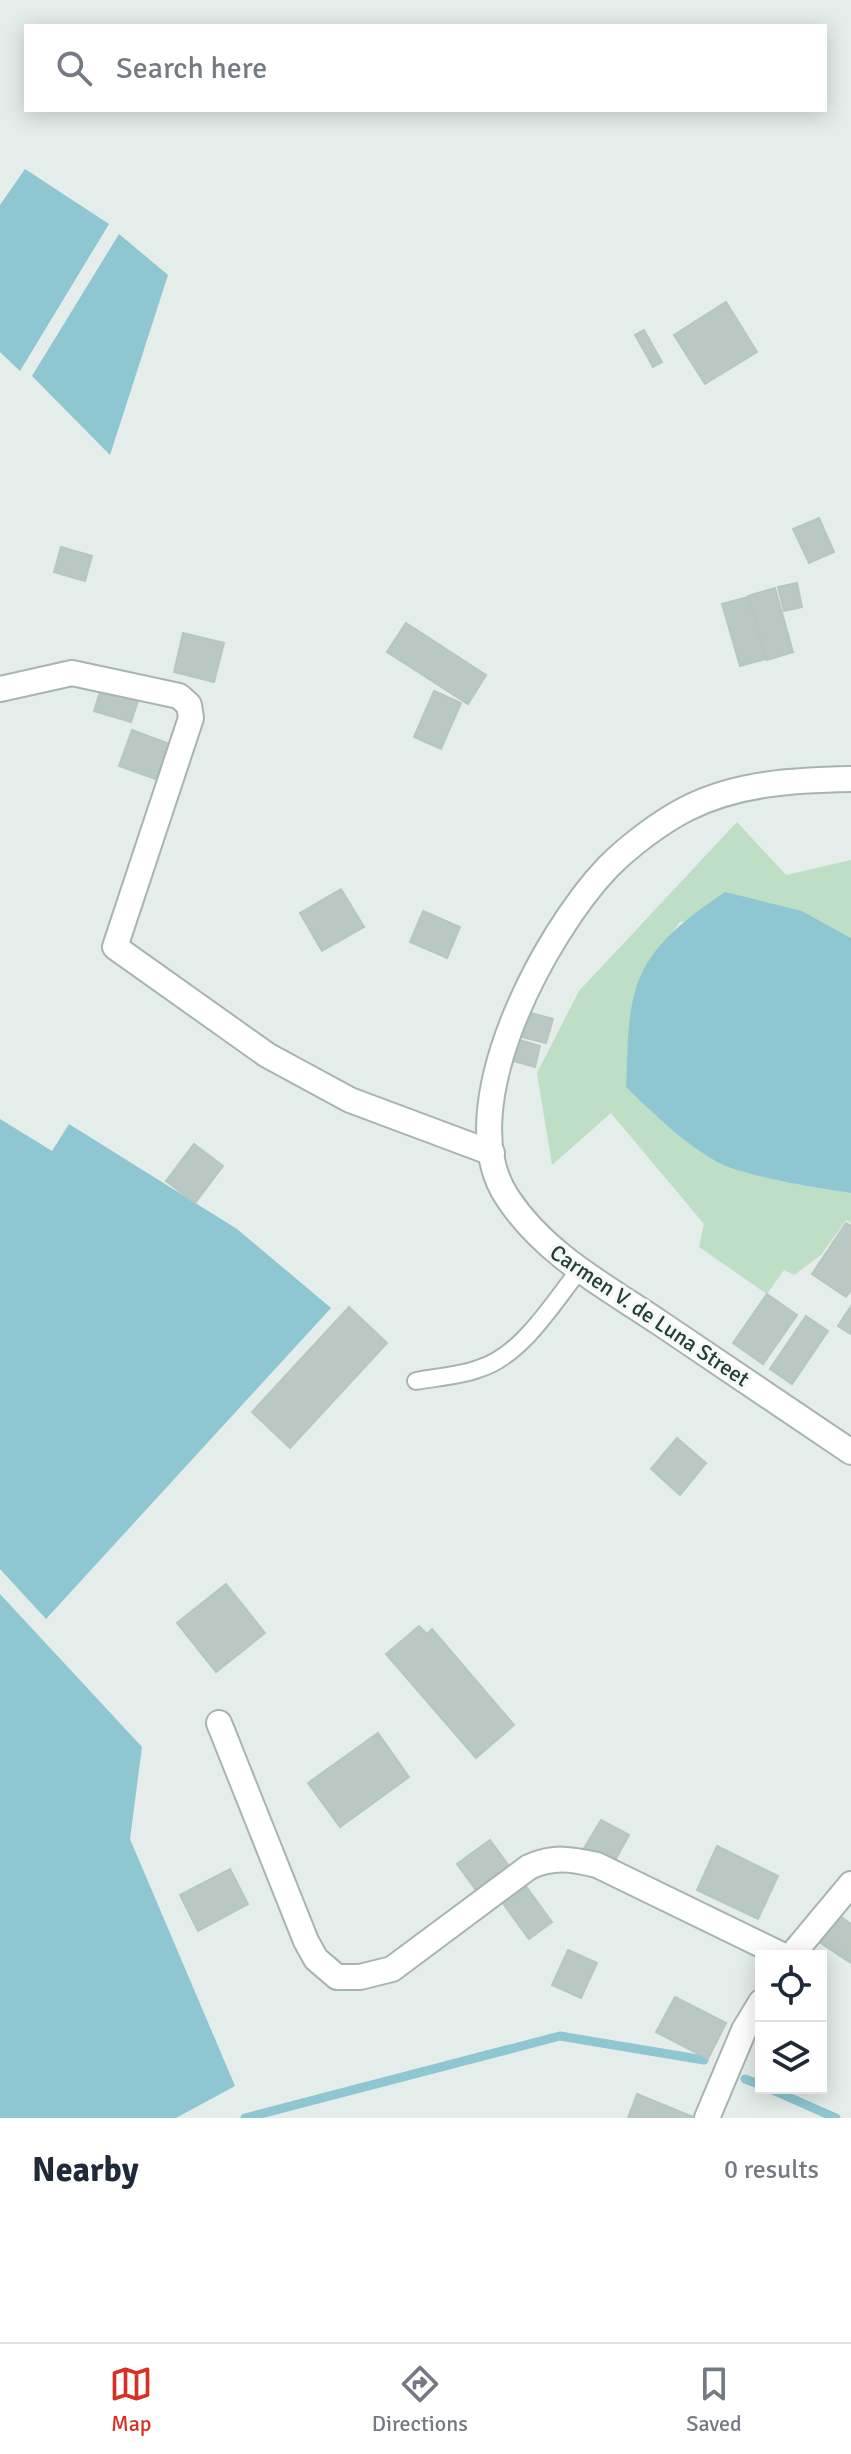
<!DOCTYPE html>
<html lang="en">
<head>
<meta charset="utf-8">
<style>
  :root { --surface:#fff; --page:#f6f6f7; --text:#1f2937; --muted:#747a83; --line:#e0e1e3; --accent:#d93025 }
  body { margin:0; font-family:Signika,sans-serif; background:var(--page); color:var(--text) }
  .controls { position:absolute; right:24px; bottom:24px; display:grid; overflow:hidden; border-radius:0px; box-shadow:0 4px 20px #0003 }
  .controls button { width:72px; height:72px; display:grid; place-items:center; padding:0; border:0; border-bottom:2px solid var(--line); background:var(--surface); color:var(--text); font:40px sans-serif }
  .list { margin:0; padding:0; list-style:none }
  h2 { display:flex; justify-content:space-between; align-items:center; height:104px; margin:0; padding:0 32px; font-size:34px }
  h2 small { font-size:26px; font-weight:400; color:var(--muted) }
  .icon { flex:none; width:44px; height:44px; fill:none; stroke:currentColor; stroke-width:2; stroke-linecap:round; stroke-linejoin:round }
  .map { position:relative; flex:none; width:851px; height:2118px; overflow:hidden }
  .search { position:absolute; background:var(--surface); box-shadow:0 4px 20px #0003; left:24px; right:24px; top:24px; height:88px; display:flex; align-items:center; gap:20px; box-sizing:border-box; padding:0 28px; border-radius:0px; color:var(--muted); font-size:30px }
  .sheet { height:224px; background:var(--surface) }
  nav { display:flex; justify-content:space-around; align-items:center; box-sizing:border-box; height:112px; border-top:2px solid var(--line); background:var(--surface); font-size:22px; color:var(--muted) }
  nav a { display:grid; justify-items:center; gap:4px }
  nav .on { color:var(--accent) }
  .map>svg:first-child { display:block }
</style>
</head>
<body>
<div class="map">
<svg width="851" height="2118" viewBox="0 0 851 2118">
  <rect width="100%" height="100%" fill="#e4ede9"/>
  <path fill="#bedec6" d="M737 822 786 875 851 860V938L802 911 680 922 641 975 629 1031 626 1087C655 1114 683 1143 717 1162 742 1176 821 1189 851 1193V1223L846 1220 821 1255 794 1275 784 1270 767 1294 699 1247 704 1224 611 1113 552 1165 537 1073 579 991Z"/>
  <g fill="#8ec7d1">
    <path d="M25 169 109 224 20 371 0 352V205Z"/>
    <path d="M119 234 168 275 110 455 32 376Z"/>
    <path d="M725 892 802 911 851 938V1193C821 1189 742 1176 717 1162 683 1143 654 1114 626 1087 628 1052 626 1008 641 975 658 938 693 914 725 892Z"/>
    <path d="M0 1119 52 1151 69 1124 237 1229 331 1308 46 1619 0 1569Z"/>
    <path d="M0 1594 142 1747 130 1839 235 2086 176 2118H0Z"/>
  </g>
  <g fill="none" stroke-linecap="round" stroke-linejoin="round">
    <g stroke="#8ec7d1" stroke-width="9">
      <path d="M745 2079 761 2085"/>
      <path d="M768 2088 836 2118"/>
      <path d="M245 2118 560 2036 704 2060"/>
    </g>
  </g>
  <g fill="#b9c8c2" stroke="#b7c7c0" stroke-width="2">
    <path d="M726 302 757 352 705 384 674 335Z"/>
    <path d="M644 330 662 362 653 367 635 335Z"/>
    <path d="M819 518 834 552 809 563 793 529Z"/>
    <path d="M61 547 92 556 85 581 54 572Z"/>
    <path d="M797 583 802 607 784 611 778 587Z"/>
    <path d="M775 588 793 652 767 660 748 596Z"/>
    <path d="M748 597 766 659 740 666 722 604Z"/>
    <path d="M406 623 486 675 468 704 387 652Z"/>
    <path d="M183 633 224 643 214 682 174 672Z"/>
    <path d="M103 683 140 695 131 722 94 711Z"/>
    <path d="M434 691 461 703 441 749 414 737Z"/>
    <path d="M132 730 175 746 161 781 119 766Z"/>
    <path d="M341 889 364 927 322 951 300 913Z"/>
    <path d="M423 911 460 927 447 958 410 942Z"/>
    <path d="M524 1011 553 1019 546 1043 518 1036Z"/>
    <path d="M516 1039 540 1046 535 1067 510 1060Z"/>
    <path d="M194 1144 223 1166 195 1203 166 1181Z"/>
    <path d="M846 1223 851 1226V1290L846 1297 812 1274Z"/>
    <path d="M767 1294 797 1315 763 1364 733 1343Z"/>
    <path d="M851 1306V1334L838 1326Z"/>
    <path d="M349 1307 387 1343 290 1448 252 1412Z"/>
    <path d="M806 1316 828 1331 792 1384 770 1369Z"/>
    <path d="M677 1438 706 1463 680 1495 651 1469Z"/>
    <path d="M226 1584 265 1633 216 1672 177 1623Z"/>
    <path d="M419 1626 427 1634 432 1629 514 1725 476 1758 386 1654Z"/>
    <path d="M378 1733 409 1777 340 1827 308 1783Z"/>
    <path d="M601 1820 629 1835 612 1866 583 1850Z"/>
    <path d="M490 1840 514 1873 481 1897 457 1864Z"/>
    <path d="M717 1846 778 1876 758 1919 697 1890Z"/>
    <path d="M230 1869 248 1904 198 1931 180 1895Z"/>
    <path d="M525 1885 552 1922 529 1939 502 1902Z"/>
    <path d="M834 1912 851 1924V1963L816 1940Z"/>
    <path d="M568 1950 597 1963 581 1998 552 1985Z"/>
    <path d="M675 1997 726 2023 708 2059 656 2032Z"/>
    <path d="M637 2094 693 2117V2118H628Z"/>
  </g>
  <g fill="none" stroke-linecap="round" stroke-linejoin="round">
    <defs>
      <path id="lane" d="M416 1381C437 1377 459 1376 478 1369 522 1356 553 1303 580 1269"/>
      <g id="street">
        <path d="M0 689 72 673 179 696 189 705 191 718 115 947 267 1055 350 1100 492 1153"/>
        <path d="M851 779C794 780 737 783 686 809 659 823 629 846 608 867 545 933 449 1109 507 1197 544 1254 605 1286 660 1323 723 1366 787 1409 851 1452"/>
        <path d="M219 1723 306 1941 316 1959 337 1977H360L392 1969 529 1867C554 1856 571 1859 597 1865L784 1956"/>
        <path d="M791 1956 851 1884"/>
        <path d="M707 2118 744 2030 761 2002"/>
      </g>
    </defs>
    <use href="#lane" stroke="#a7b5b0" stroke-width="20"/>
    <use href="#street" stroke="#a7b5b0" stroke-width="28"/>
    <use href="#lane" stroke="#fff" stroke-width="16"/>
    <use href="#street" stroke="#fff" stroke-width="24"/>
  </g>
  <g text-anchor="middle" stroke-width="7" stroke-linejoin="round" paint-order="stroke">
    <g font-size="22" fill="#243f37" stroke="#f5faf7">
      <text transform="translate(650 1315) rotate(34)" y="8">Carmen V. de Luna Street</text>
    </g>
  </g>
</svg>
<div class="controls">
<button><svg class="icon" aria-label="locate" viewBox="0 0 24 24"><circle cx="12" cy="12" r="6"/><path d="M12 2v4M12 18v4M2 12h4M18 12h4"/></svg></button>
<button><svg class="icon" aria-label="layers" viewBox="0 0 24 24"><path d="M12 4l9 5-9 5-9-5zM3 14l9 5 9-5"/></svg></button>
</div>
<div class="search"><svg class="icon" aria-label="search" viewBox="0 0 24 24"><circle cx="10" cy="10" r="6"/><path d="M15 15l6 6"/></svg>Search here</div>
</div>
<section class="sheet">
<h2>Nearby<small>0 results</small></h2>
<ul class="list">
</ul>
</section>
<nav>
<a class="on"><svg class="icon" aria-label="map" viewBox="0 0 24 24"><path d="M3 6l6-2 6 2 6-2v14l-6 2-6-2-6 2zM9 4v14M15 6v14"/></svg>Map</a>
<a><svg class="icon" aria-label="directions" viewBox="0 0 24 24"><path d="M12 3l9 9-9 9-9-9zM9 14v-3h6M13 9l2 2-2 2"/></svg>Directions</a>
<a><svg class="icon" aria-label="saved" viewBox="0 0 24 24"><path d="M7 4h10v16l-5-4-5 4z"/></svg>Saved</a>
</nav>
</body>
</html>
